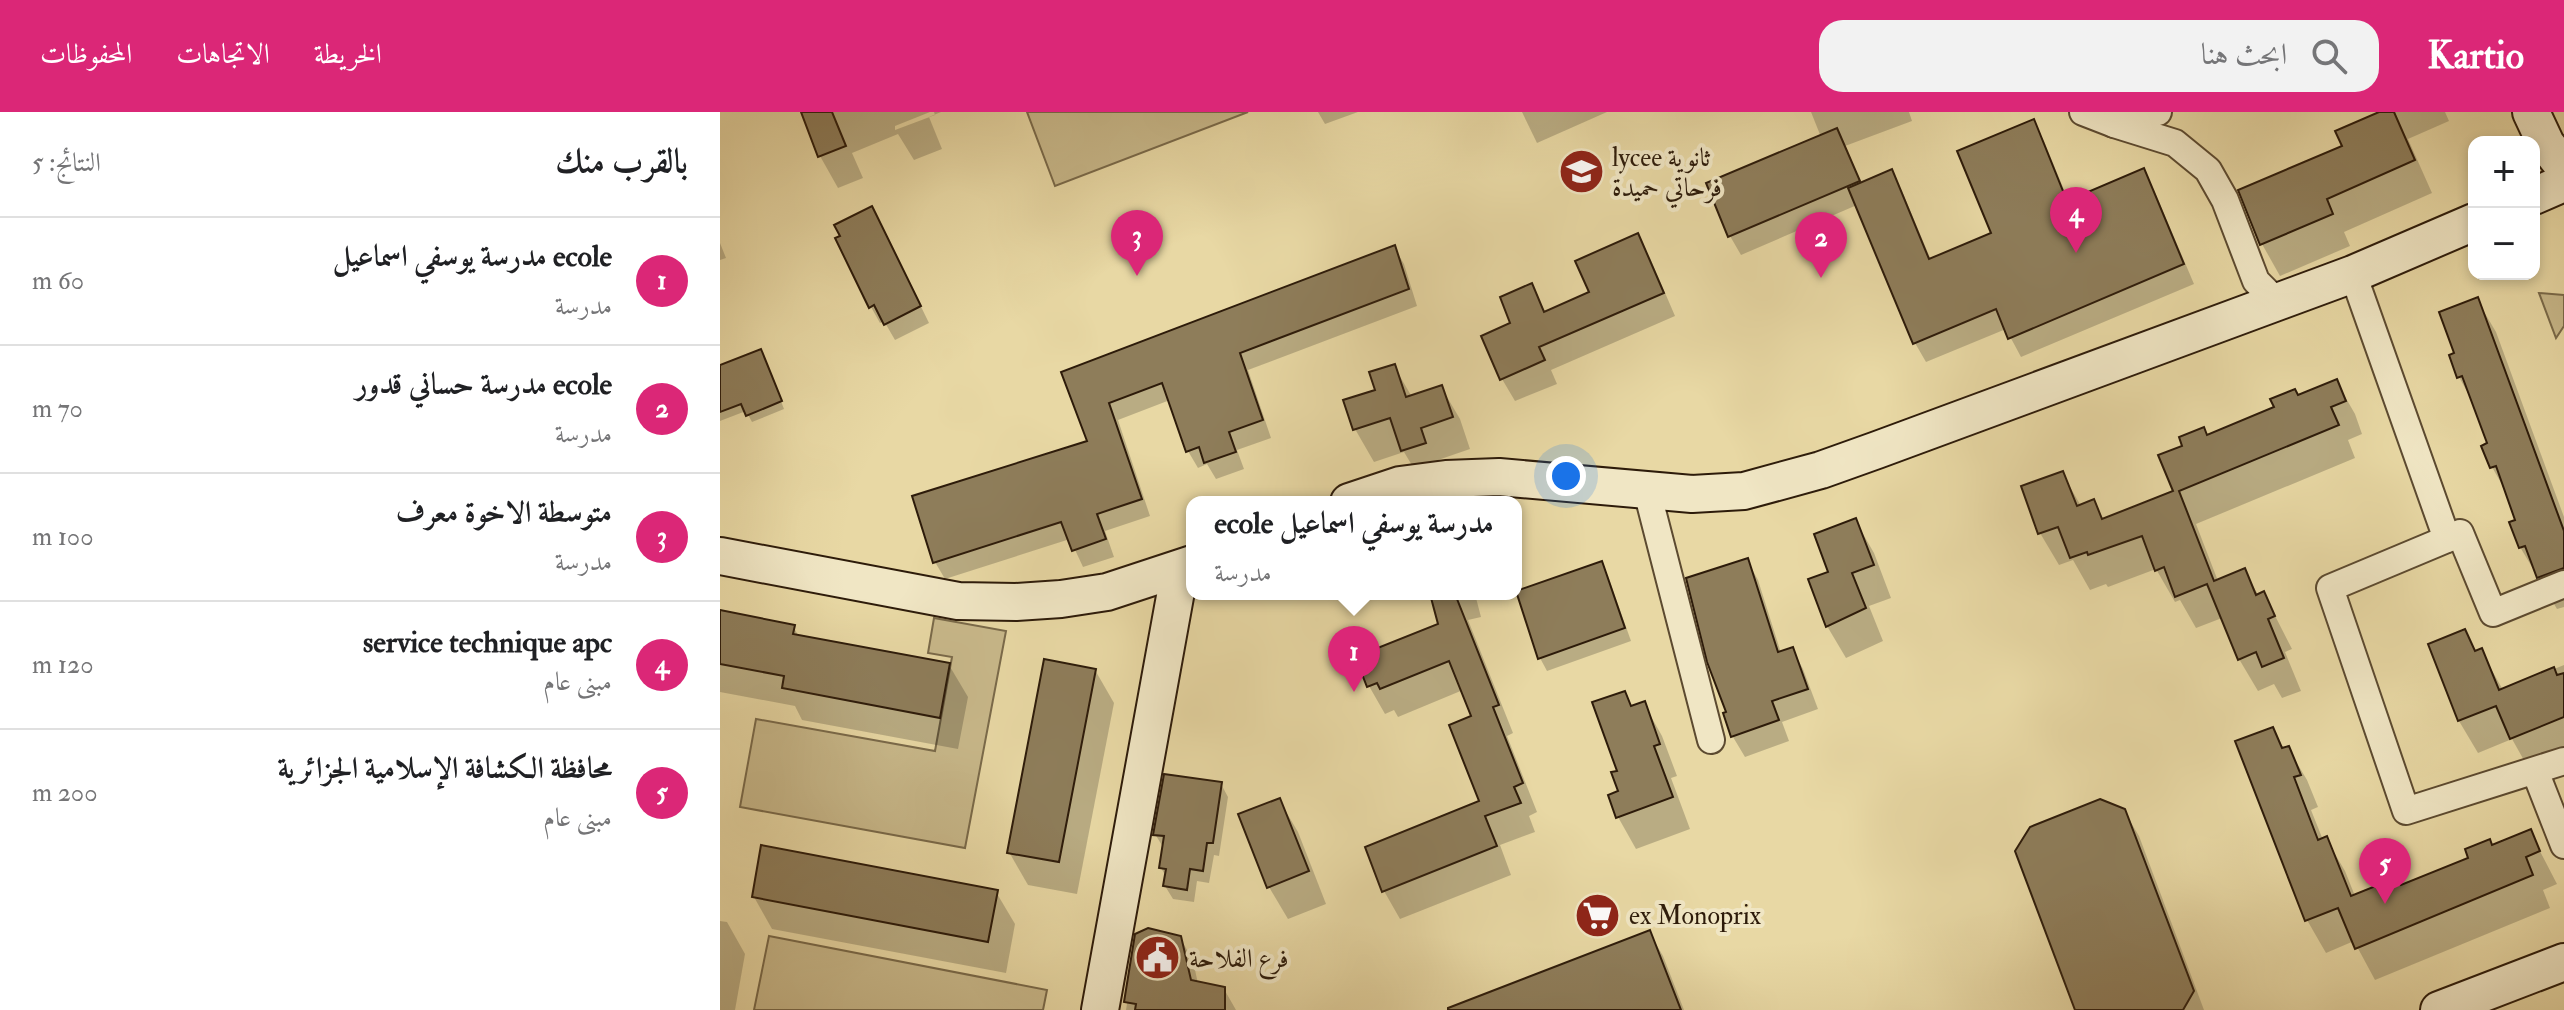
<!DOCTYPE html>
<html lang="ar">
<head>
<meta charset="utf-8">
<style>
  :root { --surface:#fff; --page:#f2f2f2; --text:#202124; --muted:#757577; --line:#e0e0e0; --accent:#db2777 }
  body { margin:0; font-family:"IM FELL Double Pica",Amiri,serif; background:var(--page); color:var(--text); direction:rtl }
  .controls { position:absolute; right:24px; top:24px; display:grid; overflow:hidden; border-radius:16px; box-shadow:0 4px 12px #0003 }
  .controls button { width:72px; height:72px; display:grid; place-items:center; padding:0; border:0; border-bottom:2px solid var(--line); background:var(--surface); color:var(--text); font:40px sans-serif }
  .you { position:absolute; left:846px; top:364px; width:28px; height:28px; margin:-20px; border:6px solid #fff; border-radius:50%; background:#1a73e8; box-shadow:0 0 0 12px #1a73e833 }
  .badge { display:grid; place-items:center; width:52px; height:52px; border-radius:50%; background:var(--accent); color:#fff; font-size:26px; font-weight:700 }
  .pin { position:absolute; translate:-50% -66px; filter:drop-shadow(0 2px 4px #0008) }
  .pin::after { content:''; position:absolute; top:42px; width:28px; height:24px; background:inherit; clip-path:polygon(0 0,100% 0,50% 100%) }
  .popup { position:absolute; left:466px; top:384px; width:336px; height:104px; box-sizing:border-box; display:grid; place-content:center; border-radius:16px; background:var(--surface); filter:drop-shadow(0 2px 6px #0005); font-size:26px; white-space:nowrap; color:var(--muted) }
  .popup b { font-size:30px; color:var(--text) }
  .popup::after { content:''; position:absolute; left:50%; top:100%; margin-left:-16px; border:16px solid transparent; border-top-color:var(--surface) }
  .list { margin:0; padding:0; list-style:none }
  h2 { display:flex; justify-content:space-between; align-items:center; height:104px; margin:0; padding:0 32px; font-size:34px }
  h2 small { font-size:26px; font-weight:400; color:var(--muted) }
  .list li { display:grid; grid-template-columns:52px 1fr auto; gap:24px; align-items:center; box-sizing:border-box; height:128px; padding:0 32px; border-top:2px solid var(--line) }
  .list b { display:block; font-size:30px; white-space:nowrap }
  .list p { margin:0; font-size:26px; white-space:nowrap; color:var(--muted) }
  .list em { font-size:26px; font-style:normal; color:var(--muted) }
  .icon { flex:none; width:44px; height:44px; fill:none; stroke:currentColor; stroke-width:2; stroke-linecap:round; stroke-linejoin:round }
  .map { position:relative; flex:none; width:1844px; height:898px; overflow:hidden; direction:ltr }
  header { display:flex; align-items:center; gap:48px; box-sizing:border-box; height:112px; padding:0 40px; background:var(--accent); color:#fff }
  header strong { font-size:38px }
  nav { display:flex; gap:44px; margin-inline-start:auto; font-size:28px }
  .search { width:560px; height:72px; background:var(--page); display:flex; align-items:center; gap:20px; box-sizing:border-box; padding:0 28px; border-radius:24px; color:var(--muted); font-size:30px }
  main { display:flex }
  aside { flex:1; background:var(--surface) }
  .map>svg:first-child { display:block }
</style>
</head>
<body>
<header>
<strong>Kartio</strong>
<div class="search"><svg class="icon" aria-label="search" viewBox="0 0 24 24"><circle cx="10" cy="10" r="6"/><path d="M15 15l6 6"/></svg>ابحث هنا</div>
<nav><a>الخريطة</a><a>الاتجاهات</a><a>المحفوظات</a></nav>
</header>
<main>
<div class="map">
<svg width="1844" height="898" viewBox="0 0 1844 898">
  <rect width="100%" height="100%" fill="#e8d8a4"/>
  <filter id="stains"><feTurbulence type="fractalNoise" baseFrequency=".0025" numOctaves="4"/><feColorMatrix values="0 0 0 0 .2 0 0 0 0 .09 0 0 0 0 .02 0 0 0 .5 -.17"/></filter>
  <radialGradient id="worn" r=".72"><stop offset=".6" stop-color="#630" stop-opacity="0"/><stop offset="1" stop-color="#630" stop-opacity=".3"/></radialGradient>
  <g fill="#c8b88a" stroke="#7a6a4a" stroke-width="2">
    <path d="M307 0H528L335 74Z"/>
    <path d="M1819 181 1844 183V214L1836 226Z"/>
    <path d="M214 506 286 519 245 736 20 695 36 607 215 639 232 545 208 541Z"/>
    <path d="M49 824 327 878 323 898H34Z"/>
  </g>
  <g fill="#0003">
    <path d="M83 0H210L175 14V18L215 3 214 0H221L209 5 222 37 194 48 178 22 132 41 143 66 118 76 100 44Z"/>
    <path d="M598 0H638L605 12Z"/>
    <path d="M802 0H887L817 31Z"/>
    <path d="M1091 0H1189L1192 9 1125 34 1142 72 1171 60 1182 79 1211 148 1274 122 1313 10 1324 29 1349 90 1423 59 1434 78 1474 172 1301 245 1286 217 1206 250 1195 231 1137 93 1021 143 1010 124 1101 25Z"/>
    <path d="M1660 0H1725L1729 9 1688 27 1712 81 1624 120 1630 134 1560 164 1542 132 1624 35Z"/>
    <path d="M161 113 209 211 175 228 164 209 160 211 151 195 117 127Z"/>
    <path d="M917 124 930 146 955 204 831 258 837 272 795 289 782 267 793 212 811 174 826 201 871 181Z"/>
    <path d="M0 131 6 146 0 148Z"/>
    <path d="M674 135 684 152 697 194 528 258 551 326 517 338 524 357 496 367 487 352 478 356 468 339 450 288 398 308 430 404 385 419 394 445 363 455 350 427 225 467 215 450 194 385 370 330 344 262Z"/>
    <path d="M1757 188 1776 220 1844 405V495L1837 497 1800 435 1797 409 1789 385 1772 355 1770 332 1755 294 1739 265 1737 242Z"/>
    <path d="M44 246 64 297 32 310 26 299 0 309V255Z"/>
    <path d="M674 254 692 285 721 275 740 307 750 337 718 348 723 363 702 370 684 340 654 350 635 317 626 289 657 279Z"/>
    <path d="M1616 269 1635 302 1642 322 1628 328 1635 346 1476 412 1498 469 1524 459 1539 484 1544 482 1572 537 1565 540 1581 579 1562 586 1554 572 1538 579 1519 547 1502 506 1476 516 1460 488 1455 490 1436 457 1388 475 1386 472 1370 478 1353 448 1339 453 1320 421 1342 361 1361 394 1373 389 1384 408 1455 380 1487 325Z"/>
    <path d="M1135 408 1154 441 1171 486 1149 494 1163 529 1126 546 1107 514 1111 461Z"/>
    <path d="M1027 448 1038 468 1061 541 1072 537 1083 557 1098 597 1062 610 1069 629 1025 645 1013 625 1005 603 1009 601Z"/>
    <path d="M881 451 888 464 911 529 827 559 820 546 797 481Z"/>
    <path d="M712 482H755L761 505 748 508 793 621 787 624 817 700 809 704 815 720 780 733 791 763 680 807 664 779 762 691 753 605 743 578 678 605 674 598 665 602 649 574 720 514Z"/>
    <path d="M0 500 73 514 79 525 229 553 248 585 238 637 82 608 75 594 0 580Z"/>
    <path d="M1744 519 1756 541 1761 539 1783 578 1844 553V645L1810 659 1792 627 1758 641 1739 609 1710 533Z"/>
    <path d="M375 558 394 591 357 782 308 773 289 740Z"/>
    <path d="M905 581 913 596 924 592 942 624 957 664 951 666 970 717 916 737 898 705Z"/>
    <path d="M1552 617 1563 638 1568 636 1587 668 1598 695 1591 698 1603 728 1606 727 1625 759 1635 784 1682 775 1810 720 1837 772 1823 778 1830 796 1655 868 1634 829 1606 841 1587 808 1517 631Z"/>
    <path d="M501 672 508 685 499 744 494 743 489 771 477 769 474 790 453 787 445 774 447 766 441 756 443 735 435 722Z"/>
    <path d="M559 688 578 720 606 792 568 807 549 775Z"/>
    <path d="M1404 699 1419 724 1484 898H1357Z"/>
    <path d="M276 780 295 812 286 861 52 817 34 785Z"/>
    <path d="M0 809 7 810 25 842 15 898H0Z"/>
    <path d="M929 820 943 844 964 898H734Z"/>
    <path d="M417 824 460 826 473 848 478 872 504 877 516 898H406Z"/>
  </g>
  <g fill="#8e7d5a" stroke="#2d1b0a" stroke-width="2">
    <path d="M81 0H112L126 34 98 45Z"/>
    <path d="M1659 0H1674L1695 48 1607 87 1613 102 1540 133 1518 78 1622 34 1615 19Z"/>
    <path d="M1314 7 1347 89 1424 56 1464 152 1288 227 1276 197 1193 232 1128 76 1172 57 1209 147 1271 121 1237 39Z"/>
    <path d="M1117 16 1140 69 1008 125 986 71Z"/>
    <path d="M152 94 201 194 164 213 154 193 149 196 115 126 120 124 114 113Z"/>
    <path d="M918 121 944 181 819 235 825 248 780 268 761 224 790 211 780 185 812 171 824 200 869 180 855 149Z"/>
    <path d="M675 133 689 177 520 241 543 308 509 320 516 340 484 351 479 335 466 340 442 271 389 291 422 387 377 402 386 427 352 439 341 410 213 451 192 384 367 329 341 260Z"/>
    <path d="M1758 185 1844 419V456L1817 466 1805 434 1799 436 1789 410 1795 408 1776 354 1770 356 1761 334 1767 331 1742 264 1737 266 1729 243 1734 241 1719 200Z"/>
    <path d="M41 237 62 289 26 304 21 292 0 300V253Z"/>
    <path d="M675 252 686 285 722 273 733 305 701 316 706 331 681 339 670 306 633 318 623 288 655 278 649 260Z"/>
    <path d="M1617 267 1626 289 1611 295 1619 313 1459 379 1494 469 1525 456 1536 483 1544 479 1555 504 1548 507 1564 546 1542 555 1536 540 1518 548 1487 472 1455 485 1444 455 1435 459 1422 424 1368 443 1367 440 1350 446 1338 415 1318 422 1301 374 1343 359 1357 394 1374 387 1382 407 1453 379 1438 343 1462 334 1459 325 1484 315 1487 323 1554 295 1550 287 1575 277 1578 283Z"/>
    <path d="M1136 406 1154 453 1132 461 1146 496 1106 515 1088 467 1108 460 1094 422Z"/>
    <path d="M1028 446 1058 540 1073 535 1088 577 1052 589 1059 608 1011 625 1003 601 1006 600 987 550 966 466Z"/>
    <path d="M882 449 905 516 818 547 796 479Z"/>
    <path d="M710 482H735L779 593 773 595 803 671 794 675 801 691 765 704 777 734 662 780 645 735 759 689 729 613 751 604 729 549 660 577 657 571 647 575 637 549 647 545 645 541 718 512Z"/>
    <path d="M0 498 75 513 73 522 230 551 220 606 62 576 64 564 0 552Z"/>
    <path d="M1745 517 1755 539 1762 536 1779 578 1834 555 1837 563 1844 561V605L1790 627 1776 594 1738 609 1708 532Z"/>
    <path d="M324 547 376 557 339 750 287 741Z"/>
    <path d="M905 579 911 594 925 589 940 632 934 634 953 685 896 706 888 683 898 679 891 660 897 659 872 590Z"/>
    <path d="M1553 615 1562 636 1569 634 1581 663 1574 665 1598 728 1607 724 1631 784 1678 765 1681 773 1748 746 1745 737 1770 727 1772 733 1811 717 1820 739 1806 745 1813 763 1635 837 1618 796 1585 809 1515 629Z"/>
    <path d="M444 662 502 670 493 731H487L483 759 470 757 467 778 443 774 446 757 439 756 444 724 433 723Z"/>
    <path d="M560 686 589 759 547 776 518 702Z"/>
    <path d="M1380 687 1405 697 1474 879 1463 898H1355L1295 739 1310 715Z"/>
    <path d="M41 733 278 778 268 830 32 785Z"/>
    <path d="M428 816 461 824 471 868 505 875V898H415L416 892 404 890 415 822Z"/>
    <path d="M930 818 961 898H728V896Z"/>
  </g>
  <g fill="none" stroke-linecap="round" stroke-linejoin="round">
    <defs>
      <g id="street">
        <path d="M1363 0 1394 12 1438 0"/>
        <path d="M1394 12 1455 31 1488 58 1505 88 1536 169 1557 190"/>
        <path d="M1633 162 1727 427 1610 476 1686 699 1844 649"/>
        <path d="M927 379 991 628"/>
        <path d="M1727 427 1740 421 1773 501 1844 472"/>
        <path d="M1815 659 1844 733"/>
      </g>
      <g id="secondary">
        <path d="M1811 0 1826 32 1844 55"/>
        <path d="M1814 84 1844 71"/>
        <path d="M629 390 680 373 726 367 779 365 972 382 1024 379 1101 358 1157 338 1633 162 1754 110"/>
        <path d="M0 444 238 489 296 490 341 487 387 480 472 452"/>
        <path d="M380 898 460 457"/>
        <path d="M1719 898 1844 850"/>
      </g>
    </defs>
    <use href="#street" stroke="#5c4a30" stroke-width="30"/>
    <use href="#secondary" stroke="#2d1b0a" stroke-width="40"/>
    <use href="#street" stroke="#f0e6c4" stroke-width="26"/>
    <use href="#secondary" stroke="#f0e6c4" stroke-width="36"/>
  </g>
  <defs>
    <symbol id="school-disc" viewBox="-11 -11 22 22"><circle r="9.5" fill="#8f2418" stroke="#f0e6c4"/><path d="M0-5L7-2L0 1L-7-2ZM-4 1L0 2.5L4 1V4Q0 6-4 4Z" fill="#fff"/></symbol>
    <symbol id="supermarket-disc" viewBox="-11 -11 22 22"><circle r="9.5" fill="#8f2418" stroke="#f0e6c4"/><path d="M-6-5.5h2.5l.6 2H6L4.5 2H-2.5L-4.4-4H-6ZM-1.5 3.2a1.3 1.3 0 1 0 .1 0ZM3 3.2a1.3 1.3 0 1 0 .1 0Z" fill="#fff"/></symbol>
    <symbol id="civic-disc" viewBox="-11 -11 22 22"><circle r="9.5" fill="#8f2418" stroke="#f0e6c4"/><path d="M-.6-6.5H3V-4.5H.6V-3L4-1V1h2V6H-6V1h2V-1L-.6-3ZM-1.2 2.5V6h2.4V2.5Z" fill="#fff"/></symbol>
  </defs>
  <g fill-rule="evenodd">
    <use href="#school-disc" x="836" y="34" width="51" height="51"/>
    <use href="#supermarket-disc" x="852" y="778" width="51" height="51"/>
    <use href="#civic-disc" x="412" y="820" width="51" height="51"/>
  </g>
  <g text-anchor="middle" stroke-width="8" stroke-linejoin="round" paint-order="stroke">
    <g font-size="26" fill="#2d1b0a" stroke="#f0e6c4" text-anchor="start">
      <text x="892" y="54">lycee ثانوية<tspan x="892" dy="30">فرحاتي حميدة</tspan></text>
      <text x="909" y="812">ex Monoprix</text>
      <text x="469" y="855">فرع الفلاحة</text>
    </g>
  </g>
  <rect width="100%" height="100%" filter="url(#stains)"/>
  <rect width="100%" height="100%" fill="url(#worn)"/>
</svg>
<div class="controls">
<button>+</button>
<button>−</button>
</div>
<div class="you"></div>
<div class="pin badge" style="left:634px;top:580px">1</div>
<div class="popup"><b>ecole مدرسة يوسفي اسماعيل</b>مدرسة</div>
<div class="pin badge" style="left:1101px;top:166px">2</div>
<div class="pin badge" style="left:417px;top:164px">3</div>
<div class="pin badge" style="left:1356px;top:141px">4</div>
<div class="pin badge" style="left:1665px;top:792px">5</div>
</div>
<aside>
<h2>بالقرب منك<small>النتائج: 5</small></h2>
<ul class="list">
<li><span class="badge">1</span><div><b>ecole مدرسة يوسفي اسماعيل</b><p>مدرسة</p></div><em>60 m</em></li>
<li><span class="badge">2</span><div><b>ecole مدرسة حساني قدور</b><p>مدرسة</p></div><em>70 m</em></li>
<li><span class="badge">3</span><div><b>متوسطة الاخوة معرف</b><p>مدرسة</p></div><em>100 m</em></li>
<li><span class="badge">4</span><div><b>service technique apc</b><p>مبنى عام</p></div><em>120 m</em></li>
<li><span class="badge">5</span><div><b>محافظة الكشافة الإسلامية الجزائرية</b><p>مبنى عام</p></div><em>200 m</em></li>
</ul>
</aside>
</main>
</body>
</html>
